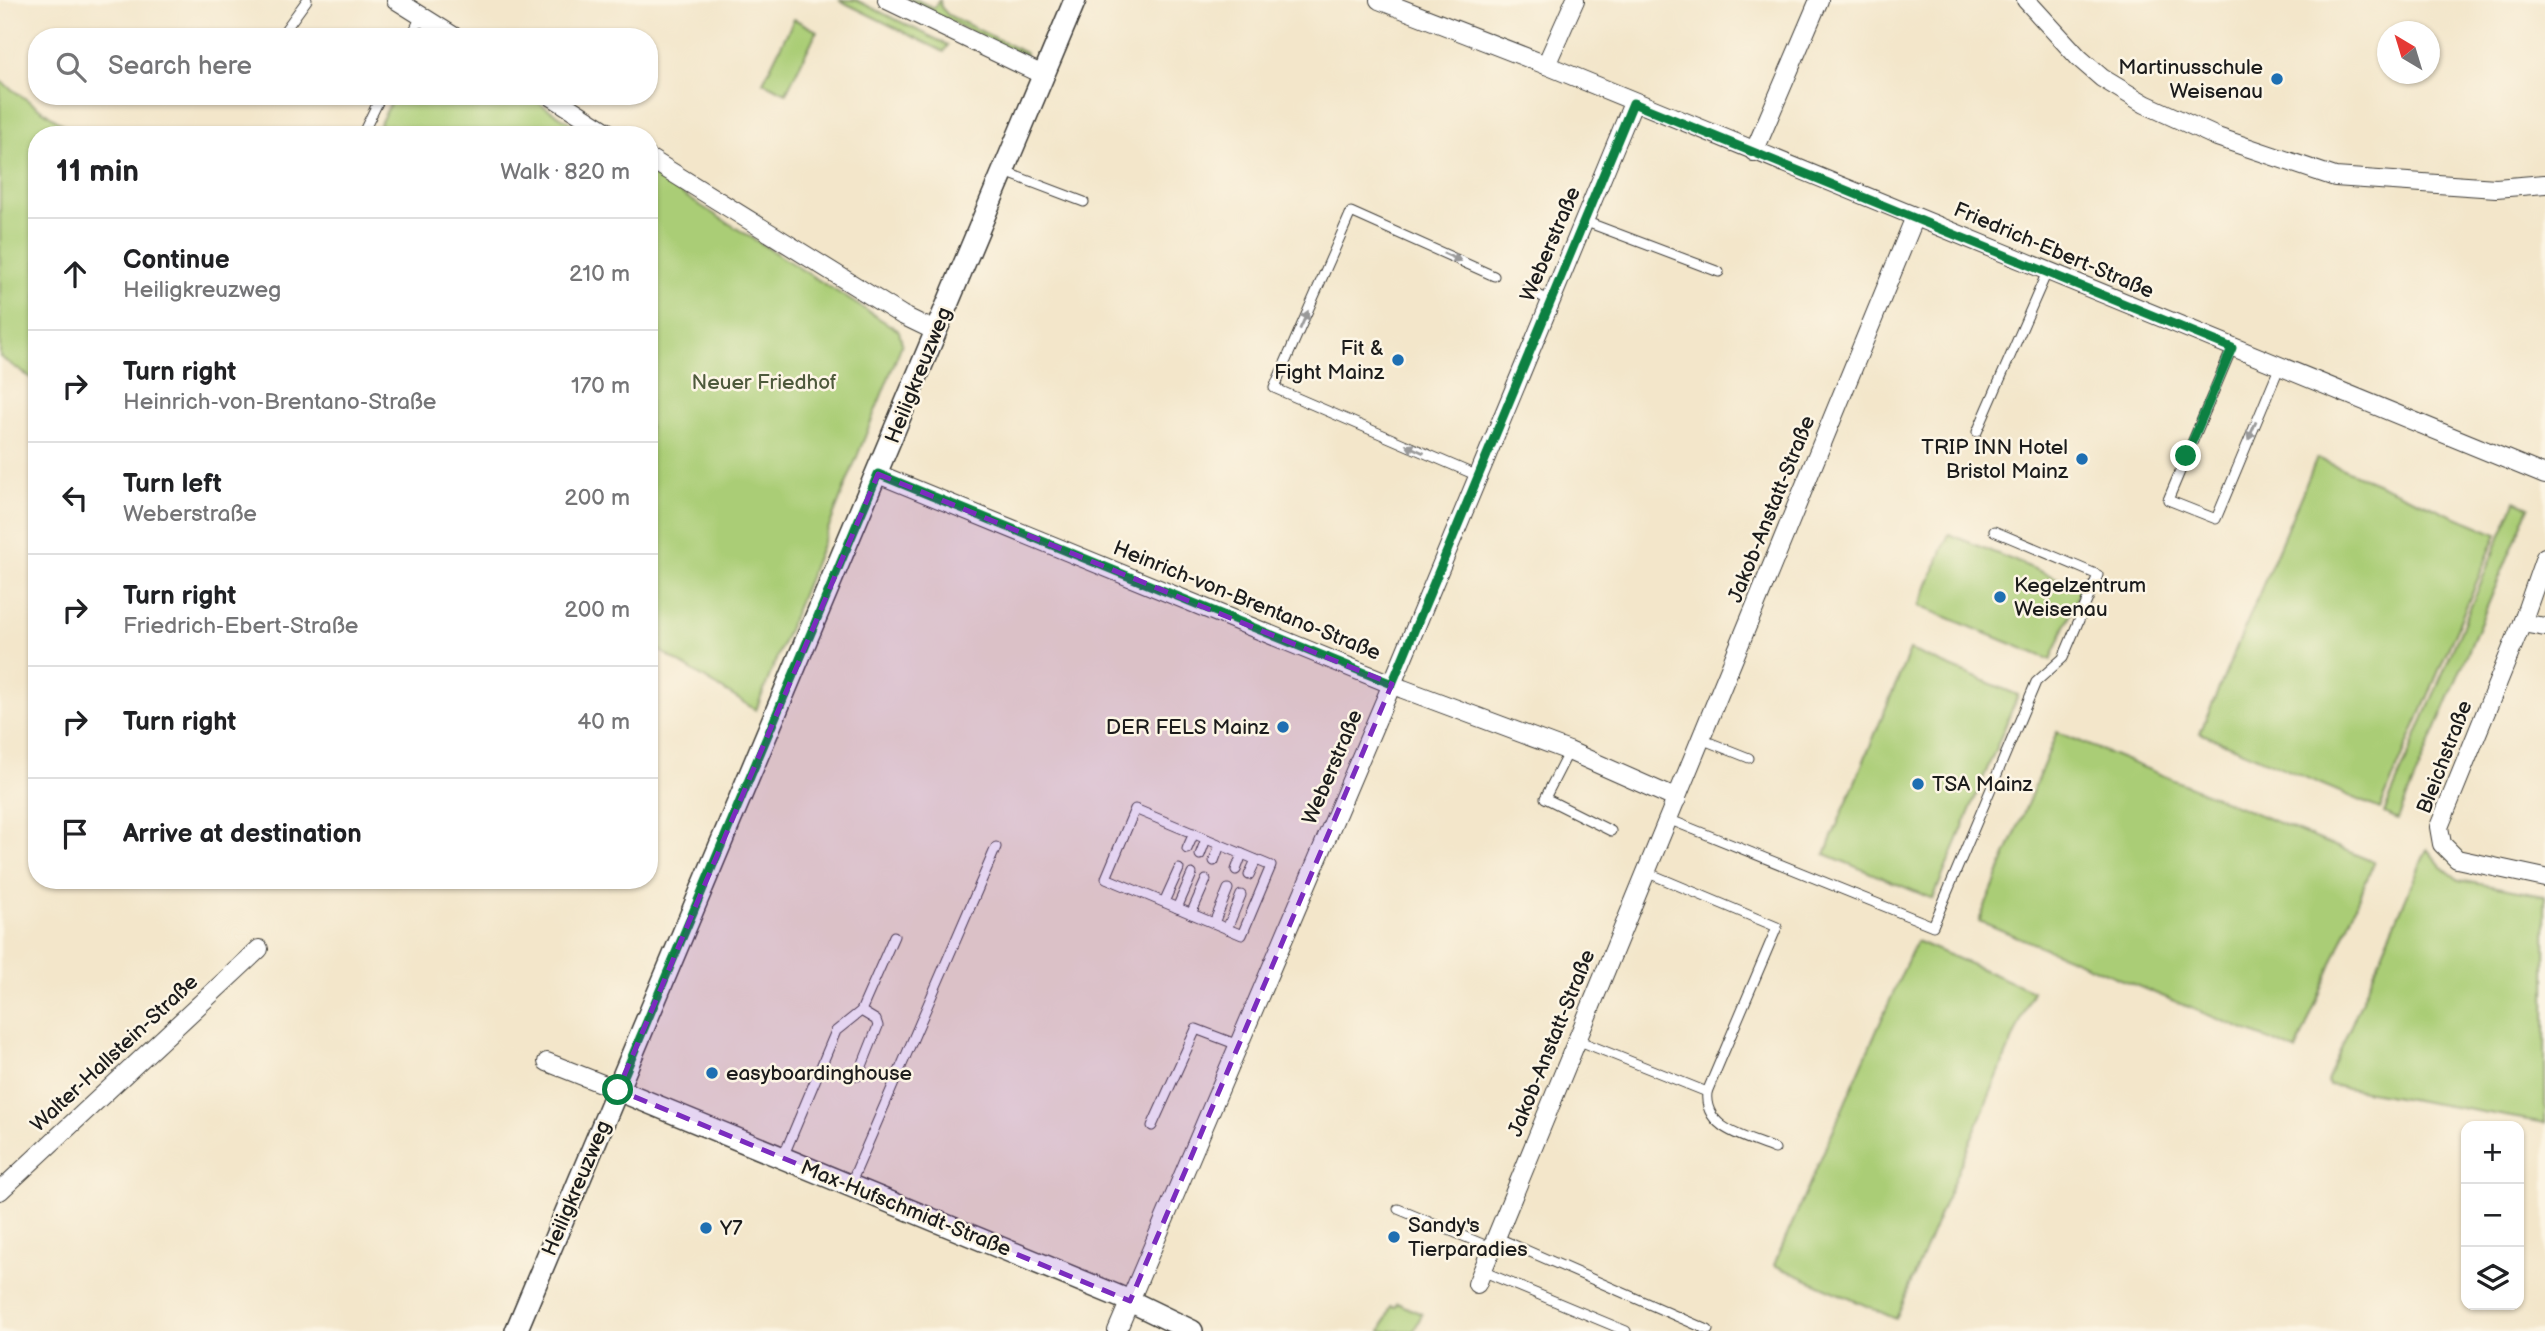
<!DOCTYPE html>
<html lang="en">
<head>
<meta charset="utf-8">
<style>
  :root { --surface:#fff; --page:#f6f6f6; --text:#202124; --muted:#757577; --line:#e0e0e0 }
  body { margin:0; font-family:"Balsamiq Sans",sans-serif; background:var(--page); color:var(--text) }
  .controls { position:absolute; right:21px; bottom:21px; display:grid; overflow:hidden; border-radius:14px; box-shadow:0 2px 5px #0004 }
  .controls button { width:63px; height:63px; display:grid; place-items:center; padding:0; border:0; border-bottom:2px solid var(--line); background:var(--surface); color:var(--text); font:35px sans-serif }
  .compass { position:absolute; left:2377px; top:21px; width:63px; height:63px; border-radius:50%; background:var(--surface); box-shadow:0 2px 5px #0004; rotate:322deg }
  .stop { position:absolute; width:21px; height:21px; margin:-16px; border:5px solid #0b8043; border-radius:50%; background:#fff }
  .stop.end { background:#0b8043; border-color:#fff; box-shadow:0 2px 7px #0008 }
  .list { margin:0; padding:0; list-style:none }
  h2 { display:flex; justify-content:space-between; align-items:center; height:91px; margin:0; padding:0 28px; font-size:30px }
  h2 small { font-size:23px; font-weight:400; color:var(--muted) }
  .list li { display:grid; grid-template-columns:46px 1fr auto; gap:21px; align-items:center; box-sizing:border-box; height:112px; padding:0 28px; border-top:2px solid var(--line) }
  .list b { display:block; font-size:26px; white-space:nowrap }
  .list p { margin:0; font-size:23px; white-space:nowrap; color:var(--muted) }
  .list em { font-size:23px; font-style:normal; color:var(--muted) }
  .icon { flex:none; width:38px; height:38px; fill:none; stroke:currentColor; stroke-width:2; stroke-linecap:round; stroke-linejoin:round }
  .map { position:relative; flex:none; width:2545px; height:1331px; overflow:hidden }
  .search { position:absolute; background:var(--surface); box-shadow:0 2px 5px #0004; left:28px; top:28px; width:630px; height:77px; display:flex; align-items:center; gap:18px; box-sizing:border-box; padding:0 24px; border-radius:28px; color:var(--muted); font-size:26px }
  .panel { position:absolute; background:var(--surface); box-shadow:0 2px 5px #0004; left:28px; top:126px; width:630px; height:763px; border-radius:28px }
  .map>svg:first-child { display:block }
</style>
</head>
<body>
<div class="map">
<svg width="2545" height="1331" viewBox="0 0 2545 1331">
  <rect width="100%" height="100%" fill="#fcf5e5"/>
  <filter id="ink" filterUnits="userSpaceOnUse"><feTurbulence type="fractalNoise" baseFrequency=".0143" numOctaves="2"/><feDisplacementMap in="SourceGraphic" scale="14" xChannelSelector="R" yChannelSelector="G"/><feConvolveMatrix kernelMatrix="1 2 1 2 8 2 1 2 1" color-interpolation-filters="sRGB"/></filter>
  <filter id="wash" filterUnits="userSpaceOnUse"><feTurbulence type="fractalNoise" baseFrequency=".00686" numOctaves="4" result="noise"/><feDisplacementMap in="SourceGraphic" scale="28" xChannelSelector="R" yChannelSelector="G"/><feGaussianBlur stdDeviation="1.57" result="paint"/><feColorMatrix in="noise" values="0 0 0 0 0 0 0 0 0 0 0 0 0 0 0 0 0 1.4 0 .05"/><feComposite in="paint" operator="in"/></filter>
  <g filter="url(#wash)">
    <rect width="100%" height="100%" fill="#f3e6ca"/>
    <g fill="#aacd76" stroke="#637449" stroke-width="2">
      <path d="M839 0H856L948 45 944 52Z"/>
      <path d="M906 0H917L934 8 940 0 941 7 948 15 1026 53 1025 58Z"/>
      <path d="M794 19 817 31 786 93 763 82Z"/>
      <path d="M0 81 78 135H37V382L0 357Z"/>
      <path d="M394 96H528L589 135H374Z"/>
      <path d="M649 173 899 331 902 344 756 710 649 644Z"/>
      <path d="M2317 458 2497 534 2380 809 2200 733Z"/>
      <path d="M2515 501 2529 507 2398 819 2384 813Z"/>
      <path d="M1949 534 2081 588 2051 660 1919 606Z"/>
      <path d="M1910 650 2018 695 1933 899 1825 854Z"/>
      <path d="M2057 732 2374 862 2296 1051 1979 921Z"/>
      <path d="M2427 849 2441 866 2459 880 2545 896V1123L2330 1085 2327 1081Z"/>
      <path d="M1916 941 2033 991 1896 1319 1774 1265Z"/>
      <path d="M1397 1303 1422 1314 1414 1331H1381L1391 1306 1395 1307Z"/>
    </g>
  </g>
  <g filter="url(#ink)">
    <g fill="none" stroke-linecap="round" stroke-linejoin="round">
      <defs>
        <g id="service">
          <path d="M280 37 307 0"/>
          <path d="M411 37 421 16"/>
          <path d="M362 135 381 96"/>
          <path d="M1005 172 1084 202"/>
          <path d="M1584 221 1719 272"/>
          <path d="M1526 289 1551 301"/>
          <path d="M2232 348 2168 500 2216 519 2279 368"/>
          <path d="M1977 432 2047 272"/>
          <path d="M1478 476 1274 388 1351 212 1494 276"/>
          <path d="M1701 739 1749 758"/>
          <path d="M1569 751 1545 798 1611 831"/>
          <path d="M1135 809 1271 866 1242 935 1106 878Z"/>
          <path d="M1668 819 1933 926 2036 682 2063 658 2098 575 1994 531"/>
          <path d="M1187 849 1194 833"/>
          <path d="M1200 855 1206 839"/>
          <path d="M1214 861 1220 845"/>
          <path d="M1236 870 1242 854"/>
          <path d="M1249 875 1256 860"/>
          <path d="M1164 902 1179 869"/>
          <path d="M1177 908 1192 874"/>
          <path d="M1191 914 1206 880"/>
          <path d="M1214 923 1228 889"/>
          <path d="M1227 929 1241 895"/>
          <path d="M1577 1040 1707 1092 1777 927 1646 872"/>
          <path d="M858 1076 878 1026 876 1020 861 1011"/>
          <path d="M1707 1092C1703 1130 1747 1137 1775 1149"/>
          <path d="M1152 1126 1196 1029 1238 1045"/>
          <path d="M783 1157 836 1031 861 1011 894 936"/>
          <path d="M850 1185 996 847"/>
          <path d="M1398 1209 1492 1248"/>
          <path d="M1496 1237 1708 1330"/>
          <path d="M1482 1271 1626 1331"/>
        </g>
        <g id="minor">
          <path d="M396 0 455 37"/>
          <path d="M887 0 1043 75"/>
          <path d="M1379 0 1546 65 2545 475"/>
          <path d="M2026 0 2079 58 2102 78 2145 104 2217 137 2335 177 2496 188 2545 184"/>
          <path d="M1546 65 1575 0"/>
          <path d="M551 96 612 135"/>
          <path d="M1754 152 1819 0"/>
          <path d="M649 158 902 315 935 331"/>
          <path d="M878 474 1403 689 1569 751 1677 799"/>
          <path d="M2545 557 2522 623 2439 827 2442 844 2457 859 2545 878"/>
          <path d="M2522 623 2545 627"/>
          <path d="M547 1062 618 1090"/>
          <path d="M0 1191 259 949"/>
          <path d="M1477 1284 1915 217"/>
          <path d="M1117 1331 1392 684 1633 103"/>
        </g>
        <g id="tertiary">
          <path d="M618 1090 1130 1301 1192 1331"/>
          <path d="M516 1331 1075 0"/>
        </g>
      </defs>
      <use href="#service" stroke="#3c3a36" stroke-width="11"/>
      <use href="#minor" stroke="#3c3a36" stroke-width="20"/>
      <use href="#tertiary" stroke="#3c3a36" stroke-width="24"/>
      <use href="#service" stroke="#fff" stroke-width="9"/>
      <use href="#minor" stroke="#fff" stroke-width="18"/>
      <use href="#tertiary" stroke="#fff" stroke-width="21"/>
    </g>
    <defs><path id="oneway-solid" d="M-6-.8H1V-3.2L6.5 0L1 3.2V.8H-6Z" transform="scale(1.75)"/></defs>
    <g fill="#999">
      <use href="#oneway-solid" transform="translate(1452 257) rotate(24)"/>
      <use href="#oneway-solid" transform="translate(1304 320) rotate(-66)"/>
      <use href="#oneway-solid" transform="translate(2252 431) rotate(113)"/>
      <use href="#oneway-solid" transform="translate(1415 449) rotate(-156)"/>
    </g>
  </g>
  <g fill="none" stroke-linecap="round" stroke-linejoin="round" filter="url(#ink)">
    <path stroke="#0b8043" stroke-width="9" d="M618 1090 878 474 1392 684 1633 103 2232 348 2186 456"/>
  </g>
  <path fill="#7b2cbf" fill-opacity="0.2" stroke="#7b2cbf" stroke-width="5" stroke-dasharray="14 9" stroke-linejoin="round" d="M878 474 1392 684 1130 1301 618 1090Z"/>
  <g fill="#1f6fb2" stroke="#fcf5e5" stroke-width="2.5">
    <circle cx="2277" cy="79" r="7"/>
    <circle cx="1398" cy="360" r="7"/>
    <circle cx="2082" cy="459" r="7"/>
    <circle cx="2000" cy="597" r="7"/>
    <circle cx="1283" cy="727" r="7"/>
    <circle cx="1918" cy="784" r="7"/>
    <circle cx="712" cy="1073" r="7"/>
    <circle cx="706" cy="1228" r="7"/>
    <circle cx="1394" cy="1237" r="7"/>
  </g>
  <g text-anchor="middle" stroke-width="5" stroke-linejoin="round" paint-order="stroke">
    <g font-size="21" fill="#1c1c1c" stroke="#fcf5e5" text-anchor="start">
      <text x="2263" y="74" text-anchor="end">Martinusschule<tspan x="2263" dy="24">Weisenau</tspan></text>
      <text x="1384" y="355" text-anchor="end">Fit &amp;<tspan x="1384" dy="24">Fight Mainz</tspan></text>
      <text x="2068" y="454" text-anchor="end">TRIP INN Hotel<tspan x="2068" dy="24">Bristol Mainz</tspan></text>
      <text x="2014" y="592">Kegelzentrum<tspan x="2014" dy="24">Weisenau</tspan></text>
      <text x="1269" y="734" text-anchor="end">DER FELS Mainz</text>
      <text x="1932" y="791">TSA Mainz</text>
      <text x="726" y="1080">easyboardinghouse</text>
      <text x="1408" y="1232">Sandy's<tspan x="1408" dy="24">Tierparadies</tspan></text>
      <text x="720" y="1235">Y7</text>
    </g>
    <g font-size="21" fill="#1c1c1c" stroke="#fcf5e5">
      <text transform="translate(1550 244) rotate(-67)" y="7">Weberstraße</text>
      <text transform="translate(2054 250) rotate(23)" y="7">Friedrich-Ebert-Straße</text>
      <text transform="translate(918 375) rotate(-68)" y="7">Heiligkreuzweg</text>
      <text transform="translate(1771 509) rotate(-68)" y="7">Jakob-Anstatt-Straße</text>
      <text transform="translate(1247 600) rotate(22)" y="7">Heinrich-von-Brentano-Straße</text>
      <text transform="translate(2444 757) rotate(-69)" y="7">Bleichstraße</text>
      <text transform="translate(1332 767) rotate(-67)" y="7">Weberstraße</text>
      <text transform="translate(1551 1043) rotate(-68)" y="7">Jakob-Anstatt-Straße</text>
      <text transform="translate(114 1053) rotate(-43)" y="7">Walter-Hallstein-Straße</text>
      <text transform="translate(576 1188) rotate(-67)" y="7">Heiligkreuzweg</text>
      <text transform="translate(906 1208) rotate(22)" y="7">Max-Hufschmidt-Straße</text>
    </g>
    <g font-size="21" fill="#4e5a3c" stroke="#fcf5e5">
      <text x="764" y="389">Neuer Friedhof</text>
    </g>
  </g>
</svg>
<div class="controls">
<button>+</button>
<button>−</button>
<button><svg class="icon" aria-label="layers" viewBox="0 0 24 24"><path d="M12 4l9 5-9 5-9-5zM3 14l9 5 9-5"/></svg></button>
</div>
<svg class="compass" viewBox="-18 -18 36 36"><path d="M0-13l5 13h-10z" fill="#e53935"/><path d="M0 13l5-13h-10z" fill="#757577"/></svg>
<div class="stop" style="left:618px;top:1090px"></div>
<div class="stop end" style="left:2186px;top:456px"></div>
<div class="search"><svg class="icon" aria-label="search" viewBox="0 0 24 24"><circle cx="10" cy="10" r="6"/><path d="M15 15l6 6"/></svg>Search here</div>
<section class="panel">
<h2>11 min<small>Walk · 820 m</small></h2>
<ul class="list">
<li><svg class="icon" aria-label="ahead" viewBox="0 0 24 24"><path d="M12 20V5M6 11l6-6 6 6"/></svg><div><b>Continue</b><p>Heiligkreuzweg</p></div><em>210 m</em></li>
<li><svg class="icon" aria-label="right" viewBox="0 0 24 24"><path d="M7 20v-9h11M14 6l5 5-5 5"/></svg><div><b>Turn right</b><p>Heinrich-von-Brentano-Straße</p></div><em>170 m</em></li>
<li><svg class="icon" aria-label="left" viewBox="0 0 24 24"><path d="M17 20v-9H6M10 6l-5 5 5 5"/></svg><div><b>Turn left</b><p>Weberstraße</p></div><em>200 m</em></li>
<li><svg class="icon" aria-label="right" viewBox="0 0 24 24"><path d="M7 20v-9h11M14 6l5 5-5 5"/></svg><div><b>Turn right</b><p>Friedrich-Ebert-Straße</p></div><em>200 m</em></li>
<li><svg class="icon" aria-label="right" viewBox="0 0 24 24"><path d="M7 20v-9h11M14 6l5 5-5 5"/></svg><div><b>Turn right</b></div><em>40 m</em></li>
<li><svg class="icon" aria-label="arrive" viewBox="0 0 24 24"><path d="M6 21V4h12l-3 4 3 4H6"/></svg><div><b>Arrive at destination</b></div></li>
</ul>
</section>
</div>
</body>
</html>
